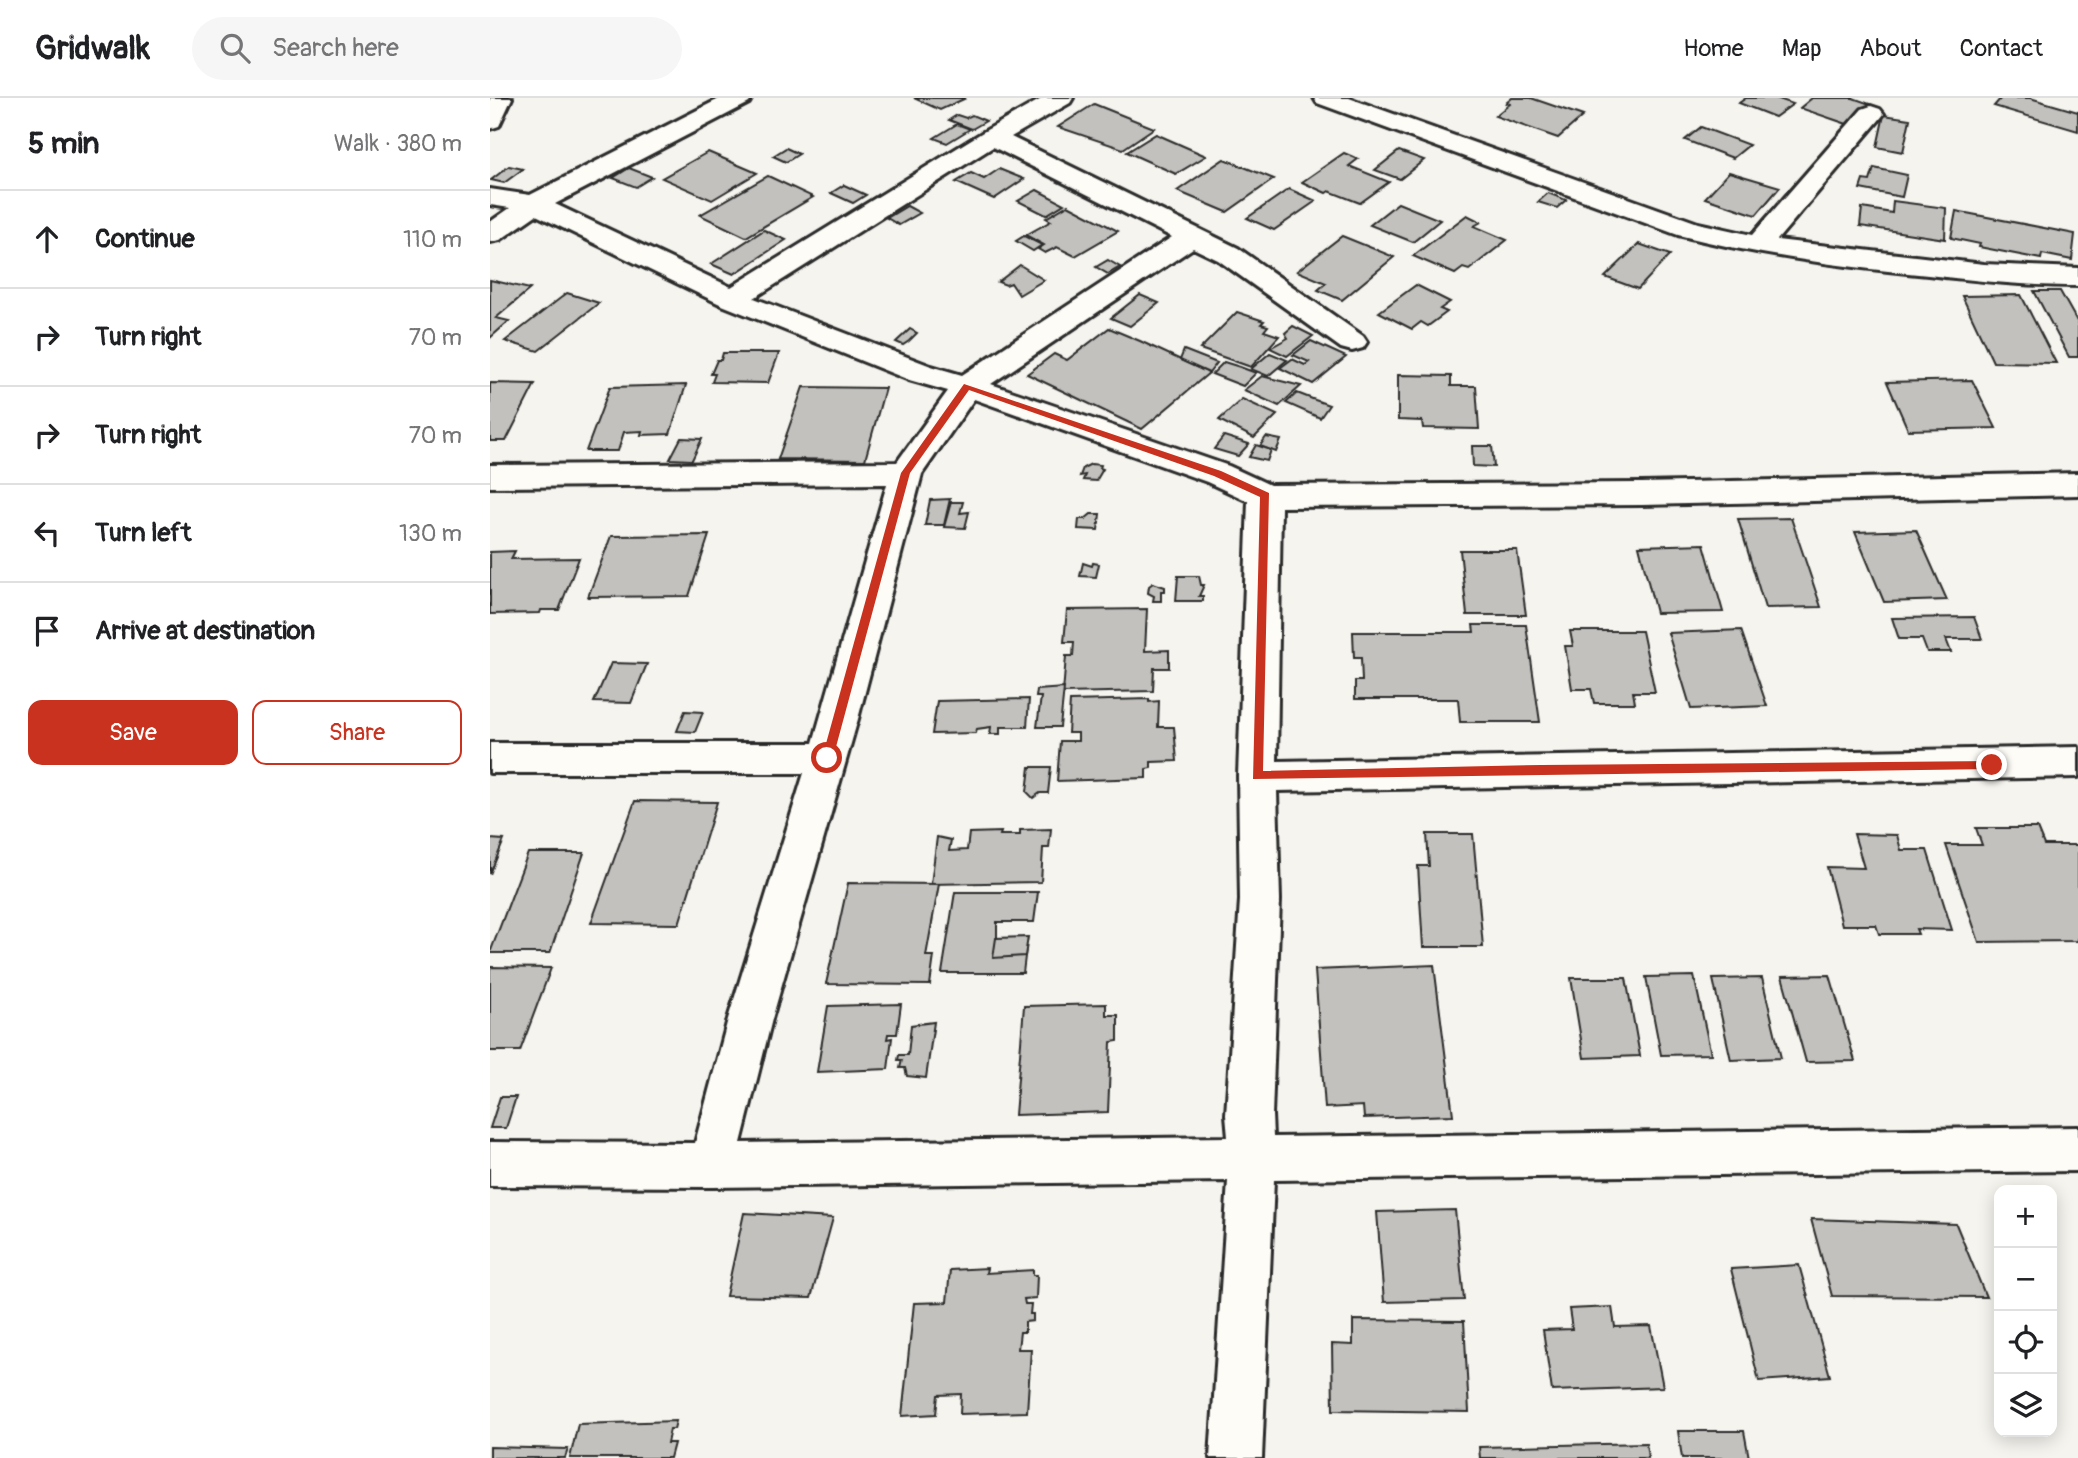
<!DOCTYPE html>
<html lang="en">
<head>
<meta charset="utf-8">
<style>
  :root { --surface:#fff; --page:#f6f6f6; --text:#202124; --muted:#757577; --line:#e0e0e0; --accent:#c8321e }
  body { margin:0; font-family:Pangolin,sans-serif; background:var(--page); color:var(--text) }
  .controls { position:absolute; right:21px; bottom:21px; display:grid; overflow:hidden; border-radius:14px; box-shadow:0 4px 18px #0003 }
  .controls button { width:63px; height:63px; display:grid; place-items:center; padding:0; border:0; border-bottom:2px solid var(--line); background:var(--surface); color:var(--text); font:35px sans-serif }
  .stop { position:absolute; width:21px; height:21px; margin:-16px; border:5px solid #c8321e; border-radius:50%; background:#fff }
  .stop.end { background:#c8321e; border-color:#fff; box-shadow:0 2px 7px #0008 }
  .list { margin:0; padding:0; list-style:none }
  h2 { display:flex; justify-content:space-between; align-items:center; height:91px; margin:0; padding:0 28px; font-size:30px }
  h2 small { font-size:23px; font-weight:400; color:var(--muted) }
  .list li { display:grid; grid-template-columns:46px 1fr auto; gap:21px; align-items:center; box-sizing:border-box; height:98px; padding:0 28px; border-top:2px solid var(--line) }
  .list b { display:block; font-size:26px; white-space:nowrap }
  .list em { font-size:23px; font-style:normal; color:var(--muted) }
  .actions { display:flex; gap:14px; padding:21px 28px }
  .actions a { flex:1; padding:16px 0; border:2px solid var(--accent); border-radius:14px; text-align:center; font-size:24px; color:var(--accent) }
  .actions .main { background:var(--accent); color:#fff }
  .icon { flex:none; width:38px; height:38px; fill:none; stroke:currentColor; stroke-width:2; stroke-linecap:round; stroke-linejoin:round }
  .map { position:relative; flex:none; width:1588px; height:1360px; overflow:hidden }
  header { display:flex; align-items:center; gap:42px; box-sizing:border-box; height:98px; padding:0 35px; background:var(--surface); border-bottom:2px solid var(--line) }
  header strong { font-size:33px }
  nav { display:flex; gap:38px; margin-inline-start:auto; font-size:24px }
  .search { width:490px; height:63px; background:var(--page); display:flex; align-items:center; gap:18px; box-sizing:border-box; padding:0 24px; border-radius:38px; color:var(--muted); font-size:26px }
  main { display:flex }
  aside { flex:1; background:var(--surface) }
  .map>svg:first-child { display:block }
</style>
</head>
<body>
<header>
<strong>Gridwalk</strong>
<div class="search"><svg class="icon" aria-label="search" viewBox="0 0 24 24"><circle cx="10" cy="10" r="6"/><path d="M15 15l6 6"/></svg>Search here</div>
<nav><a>Home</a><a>Map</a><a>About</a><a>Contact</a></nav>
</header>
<main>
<aside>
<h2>5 min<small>Walk · 380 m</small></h2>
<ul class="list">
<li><svg class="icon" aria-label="ahead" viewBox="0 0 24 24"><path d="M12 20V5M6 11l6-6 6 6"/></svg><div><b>Continue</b></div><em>110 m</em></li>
<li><svg class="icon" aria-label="right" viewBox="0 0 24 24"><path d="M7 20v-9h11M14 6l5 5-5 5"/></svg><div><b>Turn right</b></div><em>70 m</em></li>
<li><svg class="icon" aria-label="right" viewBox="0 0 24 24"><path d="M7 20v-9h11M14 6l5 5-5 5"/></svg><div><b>Turn right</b></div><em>70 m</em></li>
<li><svg class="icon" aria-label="left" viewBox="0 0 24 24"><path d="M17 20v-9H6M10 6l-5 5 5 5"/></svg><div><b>Turn left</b></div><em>130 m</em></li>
<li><svg class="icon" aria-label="arrive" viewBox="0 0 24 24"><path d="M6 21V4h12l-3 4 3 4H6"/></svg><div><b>Arrive at destination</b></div></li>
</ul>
<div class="actions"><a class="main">Save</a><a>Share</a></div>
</aside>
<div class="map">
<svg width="1588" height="1360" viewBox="0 0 1588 1360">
  <rect width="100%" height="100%" fill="#f5f4ef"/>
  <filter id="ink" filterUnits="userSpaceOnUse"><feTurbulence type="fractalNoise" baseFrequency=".0143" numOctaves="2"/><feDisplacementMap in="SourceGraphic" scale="14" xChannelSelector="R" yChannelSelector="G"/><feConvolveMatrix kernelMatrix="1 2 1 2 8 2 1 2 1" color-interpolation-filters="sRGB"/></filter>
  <g filter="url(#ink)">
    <g fill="#c2c1be" stroke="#2b2b2b" stroke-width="2">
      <path d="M424 0H476L450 12Z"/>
      <path d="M1022 0H1041L1093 18 1068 40 1005 18 1020 6 1016 5Z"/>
      <path d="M1256 0H1286L1303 6 1285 19 1249 5Z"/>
      <path d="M1322 0H1363L1380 6 1357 26 1310 10Z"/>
      <path d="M1511 0H1540L1588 14V33L1504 8Z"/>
      <path d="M604 6 664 30 633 51 568 29Z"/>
      <path d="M467 17 476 20 482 17 496 23 482 31 459 22Z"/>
      <path d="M1394 17 1420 21 1413 54 1387 49Z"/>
      <path d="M467 26 480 31 457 45 444 40Z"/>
      <path d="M1211 29 1259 47 1243 60 1195 42Z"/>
      <path d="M666 36 716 58 686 76 637 54Z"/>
      <path d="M296 50 309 56 296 64 283 58Z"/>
      <path d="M909 53 934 62 910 81 885 72Z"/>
      <path d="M218 54 267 75 222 102 172 80Z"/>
      <path d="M854 55 868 61 859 68 899 84 870 105 839 93 836 95 812 84Z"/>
      <path d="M734 61 784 81 737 114 687 93Z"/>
      <path d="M19 68 33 71 14 85 1 82Z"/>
      <path d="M139 70 162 79 146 89 123 80Z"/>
      <path d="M1384 70 1417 77 1412 99 1370 91 1373 82 1380 83Z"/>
      <path d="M509 71 534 81 504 101 466 84 481 75 494 81Z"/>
      <path d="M1239 74 1290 89 1266 117 1215 100Z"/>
      <path d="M278 78 323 99 256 139 210 117Z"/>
      <path d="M354 87 376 97 363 105 341 95Z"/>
      <path d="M799 91 826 103 784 132 757 120Z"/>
      <path d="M547 92 574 106 556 117 528 103Z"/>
      <path d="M1058 95 1076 102 1067 110 1048 104Z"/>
      <path d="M1403 103 1456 110 1455 141 1370 128 1372 110 1402 115Z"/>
      <path d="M908 105 950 122 923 144 880 127Z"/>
      <path d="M578 107 628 133 585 158 567 149 555 155 548 151 554 147 536 137 561 123 556 120Z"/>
      <path d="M417 108 430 115 409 127 397 120Z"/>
      <path d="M1466 113 1585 136 1582 162 1552 156 1551 161 1489 149 1490 146 1461 140Z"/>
      <path d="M977 117 991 124 984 128 1017 142 979 172 973 170 965 176 923 158Z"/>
      <path d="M274 132 296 142 244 176 221 166Z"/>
      <path d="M534 138 552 147 543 153 526 143Z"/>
      <path d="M852 138 904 159 852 202 828 192 836 185 807 173Z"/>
      <path d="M1149 146 1180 157 1148 191 1115 179Z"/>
      <path d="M618 162 630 169 618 176 606 169Z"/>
      <path d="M530 167 554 182 529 197 521 185 516 187 508 184Z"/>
      <path d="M0 182 40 191 6 220 19 223 0 240Z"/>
      <path d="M926 187 960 204 950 211 957 214 938 228 931 224 922 231 889 214Z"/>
      <path d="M1544 193H1570L1588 225V259H1579Z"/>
      <path d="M77 195 109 205 48 253 15 243Z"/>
      <path d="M650 197 669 205 640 228 621 220Z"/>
      <path d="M1531 197 1566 265 1503 264 1472 198Z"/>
      <path d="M747 214 774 223 771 226 778 228 774 233 789 238 761 269 710 251Z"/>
      <path d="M803 228 823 238 797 258 780 250 798 240 795 235Z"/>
      <path d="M619 230 650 243 719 275 652 331 537 276 564 256 577 262Z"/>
      <path d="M420 231 427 235 419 243 413 247 406 244Z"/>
      <path d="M821 243 856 259 823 286 790 270 802 261 815 267 819 264 803 257Z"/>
      <path d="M694 252 727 265 719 275 690 262Z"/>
      <path d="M233 255H289L278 285 222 284 225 276H221L227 262H231Z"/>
      <path d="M780 255 797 262 778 278 761 271Z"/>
      <path d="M734 264 750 269 766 275 753 288 722 276Z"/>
      <path d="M908 277 961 278V288H986L989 331 933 330 932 323 908 322Z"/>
      <path d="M772 278 791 283 811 288 789 308 754 292Z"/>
      <path d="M1482 282 1506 330 1418 332 1397 284Z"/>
      <path d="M0 285 45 286 16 343H0Z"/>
      <path d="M196 287 180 336 151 337 152 333 134 334 128 353H96L120 289Z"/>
      <path d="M313 289 395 290 375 362 288 361Z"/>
      <path d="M807 295 825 302 839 307 830 320 796 305Z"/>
      <path d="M752 301 787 317 764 340 729 322Z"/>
      <path d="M734 338 759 346 748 358 724 351Z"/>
      <path d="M776 339 791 342 786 354 770 348Z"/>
      <path d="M191 340 212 341 202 362 180 361Z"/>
      <path d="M766 347 781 352 777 363 759 359Z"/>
      <path d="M982 348H1002L1004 369 983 368Z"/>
      <path d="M601 366 611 367 610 370 613 371 606 383 593 382 595 377 590 378 593 370Z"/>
      <path d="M460 401 454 427H435L440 402Z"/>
      <path d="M461 404H473L470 415 479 414 475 430 454 429Z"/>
      <path d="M601 416H610L608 432 588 431 589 421H595Z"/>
      <path d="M1301 420 1331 509 1275 510 1248 421Z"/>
      <path d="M1426 432 1457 502 1394 504 1365 434Z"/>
      <path d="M219 437 199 498 98 499 121 438Z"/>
      <path d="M1214 446 1233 514 1166 515 1149 448Z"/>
      <path d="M970 452H1027L1036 517H977Z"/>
      <path d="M25 453 21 461 89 460 69 512H51L50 515 0 516V454Z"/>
      <path d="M593 465 602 468 603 465 609 466 606 479 590 478Z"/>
      <path d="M688 478H709L711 487H714L709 498H713V503H686Z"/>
      <path d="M663 485 675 489V493H671V503H663L664 498 658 495 659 488Z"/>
      <path d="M657 511 655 553 679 552V570H664L663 593 573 595 576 558H583L584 544H574L577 512Z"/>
      <path d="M1484 519 1492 541H1456L1461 554H1437L1432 541H1409L1402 520Z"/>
      <path d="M983 527H1036L1050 624H970L968 601H865V583H872L871 560H864L863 534H984Z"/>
      <path d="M1251 532 1277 608 1201 611 1178 535Z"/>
      <path d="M1080 533H1152L1165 594H1143L1145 605H1104L1101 591H1082L1075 548H1083Z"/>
      <path d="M121 565 157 566 141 605 104 604Z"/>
      <path d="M574 590 570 629H547L551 599H546L547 592Z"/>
      <path d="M539 601 537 629H510V636H500L501 629 487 631 486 635 442 636 447 603Z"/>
      <path d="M659 601V604L669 603 668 629H684L687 663 661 664V670L656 671V680L567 683 570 643H588V635H578L580 603Z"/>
      <path d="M195 613 213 614 205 634 187 633Z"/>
      <path d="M540 669H561L558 695H550L543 700 537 694Z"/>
      <path d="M145 703 227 704 189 826 101 825Z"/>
      <path d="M1486 730H1547L1554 747H1588V843L1489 844 1456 747H1492Z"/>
      <path d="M561 731 559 750H553L551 784 441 786 447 739 461 742 459 753 477 752 479 735 511 734 510 737H530V732Z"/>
      <path d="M937 736H983L993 849H933L928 768H939Z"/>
      <path d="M1364 736 1407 737 1411 752H1437L1462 832 1426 831 1428 836H1389L1386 827H1352L1337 769 1374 770Z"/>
      <path d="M0 741 14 742 0 776Z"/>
      <path d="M38 755H94L60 855H0Z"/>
      <path d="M358 785 449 786 436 858H444L440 887 336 886Z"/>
      <path d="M465 794H548L544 824H507V850H536L533 875H452Z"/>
      <path d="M538 839 535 858 503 860 506 840Z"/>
      <path d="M944 867 963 1017 874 1020 873 1008 835 1010 825 872Z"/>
      <path d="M0 869 61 870 30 953H0Z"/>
      <path d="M1340 877 1365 963 1316 964 1292 878Z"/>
      <path d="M1204 878 1221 956 1171 957 1156 879Z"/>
      <path d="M1081 880H1136L1150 958 1094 960Z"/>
      <path d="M1272 880 1291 960 1241 962 1223 881Z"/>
      <path d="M411 906 407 936H398L397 941 402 940 398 971 327 974 338 908Z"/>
      <path d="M616 906V917H628V943L621 944 618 1014 525 1017 534 908Z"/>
      <path d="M444 924 436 980 417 978 415 970H410L412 962H408L409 957H418L421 927Z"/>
      <path d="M10 999H26L16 1030H0Z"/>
      <path d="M965 1112 974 1202 894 1204 887 1114Z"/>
      <path d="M254 1115 343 1120 321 1200 236 1198Z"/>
      <path d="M1321 1121 1466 1126 1496 1199 1342 1198Z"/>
      <path d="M1309 1167 1340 1278 1269 1283 1241 1171Z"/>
      <path d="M497 1170 496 1175 543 1172V1177H547L546 1200 534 1201 535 1206H541L540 1216H543V1223L535 1224V1234H530L528 1251H541L537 1314 470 1316 471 1296 448 1297 446 1316 412 1318 424 1205 457 1204 460 1172Z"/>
      <path d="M1122 1209 1125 1229 1161 1228 1173 1289 1062 1293 1053 1232 1082 1231 1079 1211Z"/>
      <path d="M863 1222 974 1223 979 1314 843 1312 842 1246 863 1247Z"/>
      <path d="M186 1323 184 1331H180L177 1345H184L180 1360H80L88 1326Z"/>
      <path d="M1188 1333H1254L1259 1360H1192Z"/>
      <path d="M1156 1345 1158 1360H990L989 1349Z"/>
      <path d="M0 1349 78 1351 75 1360H0Z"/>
    </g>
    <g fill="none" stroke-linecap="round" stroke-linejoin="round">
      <defs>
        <g id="minor">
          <path d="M0 0H22L9 28 0 31Z"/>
          <path d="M231 0H262L259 5 65 106 241 189 493 34 553 0H583L580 5 521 39 748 150 873 238 877 244 873 250 862 253 851 250 728 162 703 150 501 286 739 368 780 387 1152 385 1588 375V397L1152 407 791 409 787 663 1588 649V679L787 693 790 802 782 1017 783 1039 1588 1029V1073L784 1082 772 1360H720L738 1083 222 1089 0 1088V1044L205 1045 238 921 314 675H0V645H323L397 386 0 389V367L407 364 458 293 419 282 232 207 46 117 10 142 0 144V124L20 110 0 107V91L40 97ZM503 49 682 139 472 277 441 268 264 200ZM484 301 717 384 758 403 748 678 750 802 736 1017 738 1039 251 1045 282 921 368 621 432 376Z"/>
          <path d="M824 0H859L1208 125 1262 137 1372 11 1381 8 1390 11 1394 16 1390 21 1287 142 1494 166 1588 170V188C1538 188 1488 183 1438 177 1353 169 1271 158 1188 137L827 5Z"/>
        </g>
      </defs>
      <use href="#minor" stroke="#2b2b2b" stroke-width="6"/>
      <use href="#minor" fill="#fdfcf7" fill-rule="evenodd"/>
    </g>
  </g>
  <path fill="#c8321e" d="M474 286 731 373 779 395 773 673 1051 667 1502 663 1507 667 1502 671 763 681 770 399 724 378 479 292 420 375 343 660 341 663H333L332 660 411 375Z"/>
</svg>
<div class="controls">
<button>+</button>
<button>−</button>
<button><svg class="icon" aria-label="locate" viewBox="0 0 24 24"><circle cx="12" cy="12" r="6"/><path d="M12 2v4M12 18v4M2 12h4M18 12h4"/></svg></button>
<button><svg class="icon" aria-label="layers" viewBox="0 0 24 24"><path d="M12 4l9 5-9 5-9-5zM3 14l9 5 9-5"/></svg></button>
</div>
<div class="stop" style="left:337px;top:660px"></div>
<div class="stop end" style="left:1502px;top:667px"></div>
</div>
</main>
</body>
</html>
